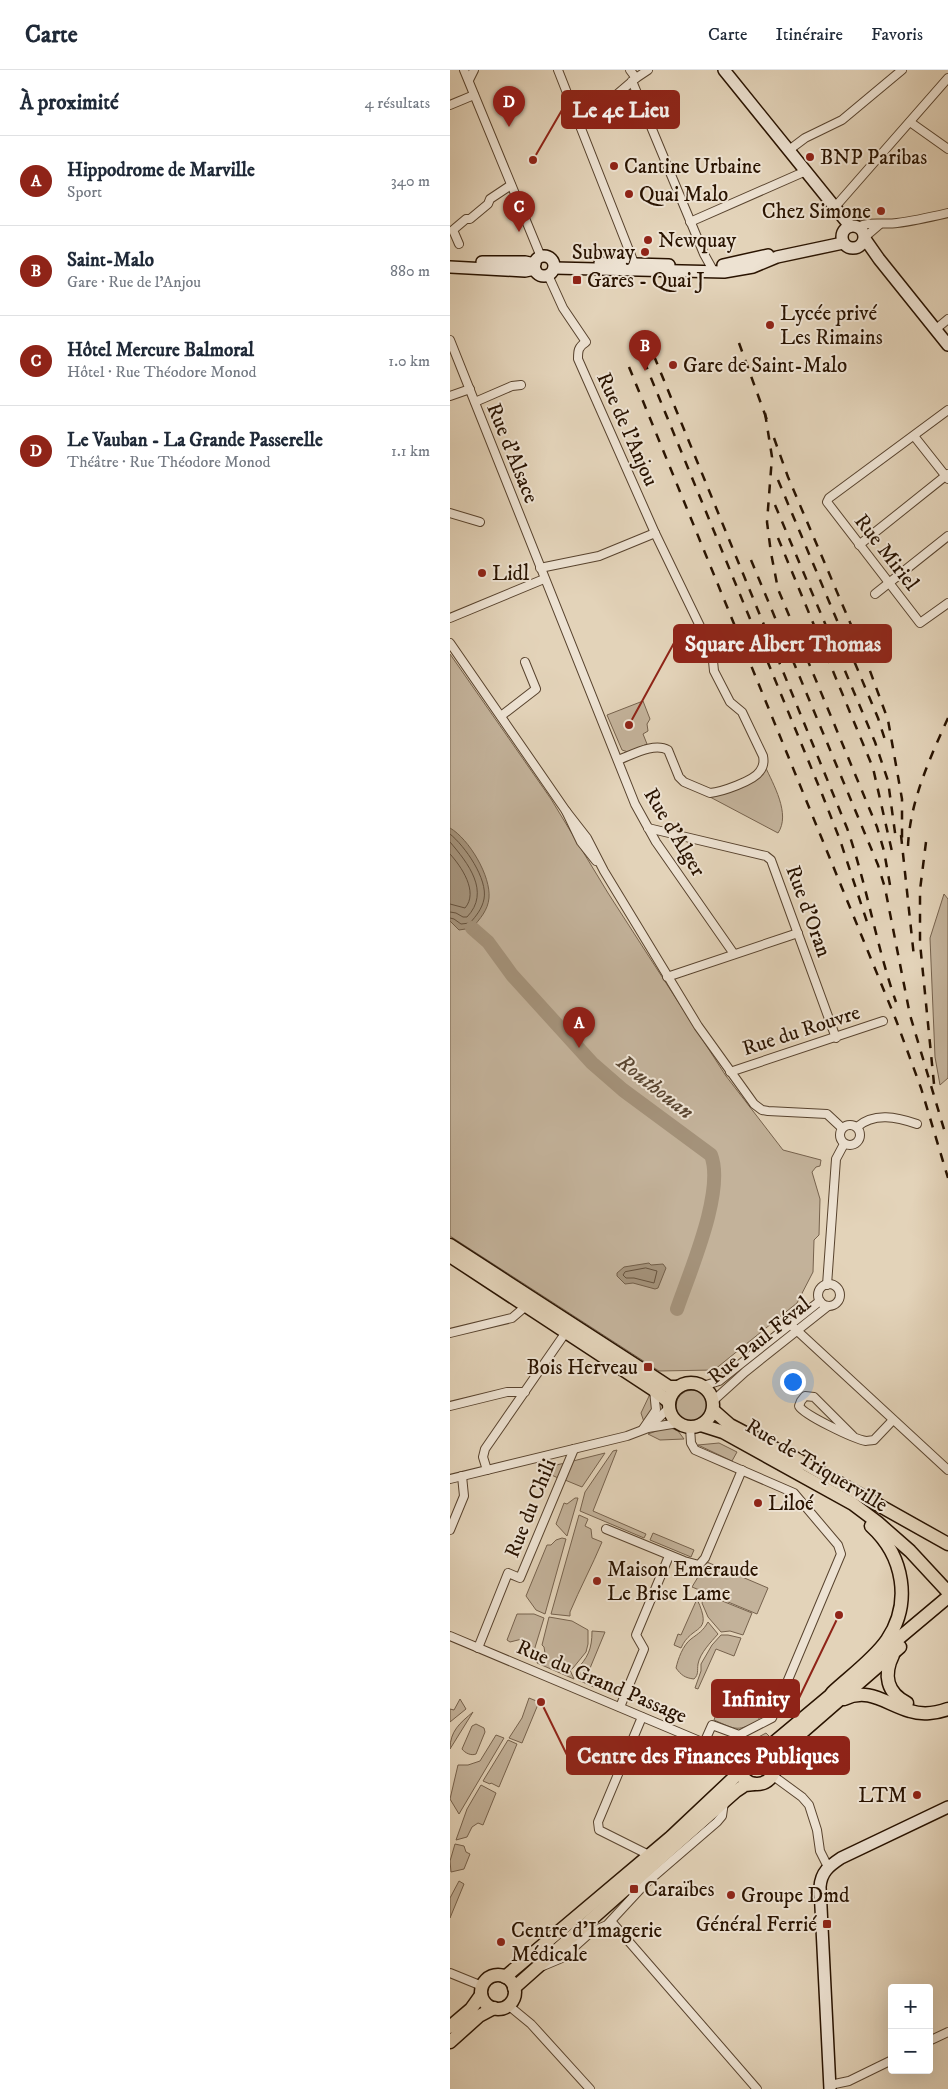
<!DOCTYPE html>
<html lang="fr">
<head>
<meta charset="utf-8">
<style>
  :root { --surface:#fff; --page:#f6f6f7; --text:#1f2937; --muted:#747a83; --line:#e0e1e3; --accent:#8f2418 }
  body { margin:0; font-family:"IM FELL DW Pica",serif; background:var(--page); color:var(--text) }
  .controls { position:absolute; right:15px; bottom:15px; display:grid; overflow:hidden; border-radius:5px; box-shadow:0 5px 20px #0002 }
  .controls button { width:45px; height:45px; display:grid; place-items:center; padding:0; border:0; border-bottom:1px solid var(--line); background:var(--surface); color:var(--text); font:25px sans-serif }
  .you { position:absolute; left:342px; top:1311px; width:18px; height:18px; margin:-12px; border:4px solid #fff; border-radius:50%; background:#1a73e8; box-shadow:0 0 0 8px #1a73e833 }
  .badge { display:grid; place-items:center; width:32px; height:32px; border-radius:50%; background:var(--accent); color:#fff; font-size:16px; font-weight:700 }
  .pin { position:absolute; translate:-50% -41px; filter:drop-shadow(0 1px 2px #0008) }
  .pin::after { content:''; position:absolute; top:26px; width:18px; height:15px; background:inherit; clip-path:polygon(0 0,100% 0,50% 100%) }
  .list { margin:0; padding:0; list-style:none }
  h2 { display:flex; justify-content:space-between; align-items:center; height:65px; margin:0; padding:0 20px; font-size:21px }
  h2 small { font-size:16px; font-weight:400; color:var(--muted) }
  .list li { display:grid; grid-template-columns:32px 1fr auto; gap:15px; align-items:center; box-sizing:border-box; height:90px; padding:0 20px; border-top:1px solid var(--line) }
  .list b { display:block; font-size:19px; white-space:nowrap }
  .list p { margin:0; font-size:16px; white-space:nowrap; color:var(--muted) }
  .list em { font-size:16px; font-style:normal; color:var(--muted) }
  .map { position:relative; flex:none; width:498px; height:2019px; overflow:hidden }
  header { display:flex; align-items:center; gap:30px; box-sizing:border-box; height:70px; padding:0 25px; background:var(--surface); border-bottom:1px solid var(--line) }
  header strong { font-size:24px }
  nav { display:flex; gap:28px; margin-inline-start:auto; font-size:18px }
  main { display:flex }
  aside { flex:1; background:var(--surface) }
  .map>svg:first-child { display:block }
</style>
</head>
<body>
<header>
<strong>Carte</strong>
<nav><a>Carte</a><a>Itinéraire</a><a>Favoris</a></nav>
</header>
<main>
<aside>
<h2>À proximité<small>4 résultats</small></h2>
<ul class="list">
<li><span class="badge">A</span><div><b>Hippodrome de Marville</b><p>Sport</p></div><em>340 m</em></li>
<li><span class="badge">B</span><div><b>Saint-Malo</b><p>Gare · Rue de l'Anjou</p></div><em>880 m</em></li>
<li><span class="badge">C</span><div><b>Hôtel Mercure Balmoral</b><p>Hôtel · Rue Théodore Monod</p></div><em>1.0 km</em></li>
<li><span class="badge">D</span><div><b>Le Vauban - La Grande Passerelle</b><p>Théâtre · Rue Théodore Monod</p></div><em>1.1 km</em></li>
</ul>
</aside>
<div class="map">
<svg width="498" height="2019" viewBox="0 0 498 2019">
  <rect width="100%" height="100%" fill="#e3d3b9"/>
  <filter id="stains"><feTurbulence type="fractalNoise" baseFrequency=".004" numOctaves="4"/><feColorMatrix values="0 0 0 0 .2 0 0 0 0 .09 0 0 0 0 .02 0 0 0 .5 -.17"/></filter>
  <radialGradient id="worn" r=".72"><stop offset=".6" stop-color="#630" stop-opacity="0"/><stop offset="1" stop-color="#630" stop-opacity=".3"/></radialGradient>
  <g fill="#c3b29a" stroke="#76624d">
    <path d="M0 584 101 729 158 823 276 1006 333 1080 371 1090 370 1096 366 1097 362 1102 370 1129 369 1165 364 1170 363 1202 347 1233 264 1300 209 1301 0 1166Z"/>
    <path d="M193 631 200 649 197 654 198 661 193 664 197 674 178 682 172 680 157 645Z"/>
    <path d="M315 696C323 714 341 744 328 763L260 727 308 709Z"/>
    <path d="M494 824 498 829V1008L490 1015 485 987 480 868Z"/>
    <circle cx="242" cy="1336" r="16"/>
    <path d="M200 1324 203 1337 194 1352 191 1343Z"/>
    <path d="M221 1358 228 1361 234 1369 210 1370 198 1364 212 1359Z"/>
    <path d="M269 1373 287 1382 282 1391 248 1375Z"/>
    <path d="M167 1380 143 1441 196 1464 194 1468 130 1441 135 1422 163 1381Z"/>
    <path d="M155 1383 132 1417 115 1410 123 1391Z"/>
    <path d="M115 1393 108 1408 89 1399Z"/>
    <path d="M125 1428H128L117 1466 106 1454 114 1433 117 1434Z"/>
    <path d="M129 1445 138 1449 135 1456 141 1459 142 1468 152 1472C142 1496 130 1518 120 1542V1546L101 1544Z"/>
    <path d="M203 1463 244 1480 241 1487 200 1470Z"/>
    <path d="M112 1468 116 1469 95 1544 86 1540 76 1526 97 1475H101L106 1470Z"/>
    <path d="M257 1492 318 1518 307 1544 242 1517Z"/>
    <path d="M255 1524 302 1543 293 1565 280 1561 271 1562 258 1547 252 1533Z"/>
    <path d="M247 1529C264 1566 242 1553 231 1578L224 1575 228 1564 231 1565Z"/>
    <path d="M67 1544H84L94 1548 83 1584 72 1569 60 1572 57 1570Z"/>
    <path d="M99 1547 122 1551 138 1560V1574L136 1582 123 1598 120 1600 124 1609 87 1593 88 1586 95 1583 94 1577 92 1575Z"/>
    <path d="M258 1552 268 1564C261 1572 250 1583 248 1594 247 1601 249 1604 244 1609 235 1608 231 1605 226 1598 228 1589 233 1575 241 1569 249 1563 253 1561 258 1552Z"/>
    <path d="M142 1561 155 1562 138 1603 148 1608 144 1617 128 1610 125 1601C138 1588 142 1579 142 1561Z"/>
    <path d="M271 1565H278L291 1568 284 1586 266 1579 248 1619 245 1618 251 1601V1594L262 1575Z"/>
    <path d="M79 1628 89 1632 72 1673 59 1668 72 1648Z"/>
    <path d="M10 1629 16 1639 0 1652V1639L4 1640Z"/>
    <path d="M271 1630 308 1647 310 1650C287 1662 287 1660 264 1650Z"/>
    <path d="M23 1642 0 1679C0 1661 10 1653 23 1642Z"/>
    <path d="M26 1654 34 1658 35 1662 26 1684C21 1686 15 1683 12 1679L22 1656Z"/>
    <path d="M316 1663 322 1669 314 1673H305L286 1679Z"/>
    <path d="M46 1665 54 1668 9 1744 0 1729 8 1695H18L30 1691Z"/>
    <path d="M58 1670 67 1674 49 1717 41 1713 40 1714 33 1711Z"/>
    <path d="M31 1715 46 1723 33 1755 28 1753 22 1757 17 1767 6 1770 17 1739Z"/>
    <path d="M5 1774 14 1776 16 1782 20 1784 14 1799 1 1802 0 1791Z"/>
    <path d="M9 1811 14 1814 0 1848V1828Z"/>
  </g>
  <g fill="#a4927a" stroke="#735f49">
    <path d="M0 758C19 769 41 806 39 828 38 840 30 849 22 858L9 860 0 851Z"/>
    <path d="M199 1193 201 1195 213 1194 216 1198 208 1218 205 1219 183 1213 175 1214 167 1206V1203L174 1197Z"/>
  </g>
  <g fill="none" stroke-linecap="round" stroke-linejoin="round">
    <g stroke="#66523d" stroke-width="1">
      <path d="M0 764C15 776 38 809 34 829 32 839 26 846 20 853L11 854 4 849 0 848"/>
      <path d="M0 772C18 793 41 822 17 847H13L6 843 0 842"/>
      <path d="M0 784C11 796 29 822 15 838L0 834"/>
      <path d="M196 1198 207 1201 204 1213 184 1208H176L173 1205 175 1202Z"/>
    </g>
    <path stroke="#a4927a" stroke-width="14" d="M22 858 38 872 62 905 142 993 173 1020 261 1085C275 1121 240 1201 227 1239"/>
    <defs>
      <g id="street">
        <path d="M14 0 91 187"/>
        <path d="M108 0 184 193"/>
        <path d="M180 0 186 8"/>
        <path d="M19 10 24 0"/>
        <path d="M182 11 254 184 264 202"/>
        <path d="M0 35 24 25"/>
        <path d="M460 52 498 79"/>
        <path d="M130 56 186 8 198 0"/>
        <path d="M339 80 355 68 392 50 452 0"/>
        <path d="M385 137 498 8"/>
        <path d="M240 152 356 101"/>
        <path d="M408 157C419 151 434 155 447 153 464 151 481 147 498 143"/>
        <path d="M415 167 429 155"/>
        <path d="M9 174 3 160 16 149H20L38 134 40 129 61 115"/>
        <path d="M98 205 113 238 136 272C128 277 128 281 128 289L205 463 262 581 264 601 280 632 292 642 313 686C314 691 314 696 310 701 304 711 271 722 260 723L234 712 229 707 218 680C204 672 182 685 168 690"/>
        <path d="M486 259 498 249"/>
        <path d="M0 270 185 734 206 772 284 884"/>
        <path d="M0 326 20 319"/>
        <path d="M25 332 62 316 71 315"/>
        <path d="M498 340 379 428 377 432 470 553 498 533"/>
        <path d="M464 366 498 409"/>
        <path d="M0 443 30 452"/>
        <path d="M409 475 498 404"/>
        <path d="M90 498 149 486 205 463"/>
        <path d="M425 524 498 466"/>
        <path d="M0 548 94 509"/>
        <path d="M0 573 116 741 131 772 146 791"/>
        <path d="M51 646 86 619 75 592"/>
        <path d="M116 741 137 768 154 801 248 956 304 1034 312 1040 318 1041 377 1044 392 1058"/>
        <path d="M198 758 316 786 321 790 386 968"/>
        <path d="M217 907 348 863"/>
        <path d="M280 1002 433 951"/>
        <circle cx="400" cy="1065" r="10"/>
        <path d="M407 1057C424 1042 447 1047 467 1054"/>
        <circle cx="379" cy="1225" r="11"/>
        <path d="M377 1215 386 1089 394 1074"/>
        <path d="M341 1255 498 1400"/>
        <path d="M0 1263 62 1248 76 1236"/>
        <path d="M253 1316 269 1311 370 1231"/>
        <path d="M263 1331 295 1302 378 1236"/>
        <path d="M0 1336 57 1322H75"/>
        <path d="M199 1357 219 1338"/>
        <path d="M240 1357 241 1373 245 1380 344 1423 388 1475 391 1484 322 1648 289 1665 262 1655 254 1673"/>
        <path d="M193 1359 206 1340 204 1320"/>
        <path d="M403 1366 364 1327 355 1326 351 1331 349 1336C354 1345 404 1369 416 1371 417 1371 422 1370 424 1370L443 1350"/>
        <path d="M37 1400 33 1387 35 1379 116 1262"/>
        <path d="M0 1409 177 1366 198 1358 228 1353"/>
        <path d="M156 1459 234 1491 249 1495 255 1488 292 1400"/>
        <path d="M0 1460 14 1426 12 1406"/>
        <path d="M0 1566 290 1688"/>
        <path d="M28 1578 58 1503 70 1508 124 1379"/>
        <path d="M170 1637 194 1579 186 1565 219 1486"/>
        <path d="M192 1647 148 1752 149 1760 199 1785"/>
        <path d="M322 1705 352 1727 359 1735 367 1760 370 1781 378 1797"/>
        <path d="M161 1851 307 2019"/>
        <path d="M93 1896 112 1888 141 1862 157 1855 195 1814 267 1752 272 1746 274 1732"/>
        <path d="M0 1903 32 1916"/>
        <path d="M58 1935 81 1954 140 2019"/>
        <path d="M479 1971 498 1962"/>
        <path d="M380 2015 399 2011 442 1990"/>
      </g>
      <g id="secondary">
        <path d="M274 0 400 156"/>
        <circle cx="403" cy="167" r="11"/>
        <path d="M415 169 429 189 498 275"/>
        <circle cx="94" cy="196" r="10"/>
        <path d="M32 192H75L85 194"/>
        <path d="M150 193 219 195"/>
        <path d="M273 195 318 185"/>
        <path d="M0 197 75 201 85 199"/>
        <path d="M104 198 274 202 303 197 327 187 393 173"/>
        <path d="M380 2019 370 1817C371 1802 379 1796 391 1788L498 1737"/>
      </g>
      <g id="primary">
        <path d="M0 1175 210 1311 219 1317H227"/>
        <path d="M0 1186 204 1320 219 1332"/>
        <circle cx="241" cy="1335" r="22"/>
        <path d="M263 1340 280 1355 326 1379 348 1396"/>
        <path d="M251 1355 273 1362 403 1434 427 1452 460 1481 498 1522"/>
        <path d="M343 1387 498 1474"/>
        <path d="M436 1579 498 1527"/>
        <path d="M443 1585C433 1605 437 1623 457 1633"/>
        <path d="M382 1623C399 1607 424 1589 437 1570 462 1533 454 1486 421 1456"/>
        <path d="M394 1629C419 1617 436 1634 460 1641 472 1645 487 1643 498 1639"/>
        <circle cx="307" cy="1696" r="18"/>
        <path d="M315 1680 388 1619"/>
        <path d="M324 1691 334 1678 450 1577"/>
        <circle cx="48" cy="1922" r="17"/>
        <path d="M55 1907 221 1767 290 1702"/>
        <path d="M64 1918 286 1721 295 1715 304 1714"/>
        <path d="M0 1957 21 1939 31 1925"/>
        <path d="M0 1972 29 1946 44 1938"/>
      </g>
    </defs>
    <use href="#street" stroke="#58432e" stroke-width="10"/>
    <use href="#secondary" stroke="#291300" stroke-width="14"/>
    <use href="#primary" stroke="#291300" stroke-width="15"/>
    <use href="#street" stroke="#ede2d2" stroke-width="8"/>
    <use href="#secondary" stroke="#ede2d2" stroke-width="11"/>
    <use href="#primary" stroke="#e3d3b9" stroke-width="12"/>
    <g stroke="#291300" stroke-width="2.5" stroke-dasharray="9 9" stroke-linecap="butt">
      <path d="M289 273 317 350"/>
      <path d="M204 286 397 758C417 815 426 875 446 932"/>
      <path d="M194 291 372 724 390 770 419 858"/>
      <path d="M179 297 446 950 471 1018 498 1108"/>
      <path d="M315 343 322 387 317 452 321 483 328 519 427 757 434 781 440 815"/>
      <path d="M324 368 338 407 416 590 438 650 452 729V772"/>
      <path d="M328 410 428 648 437 676"/>
      <path d="M325 435 425 672 438 711 446 770"/>
      <path d="M328 468 423 698 443 786"/>
      <path d="M301 490 428 795 435 818 460 945 496 1066"/>
      <path d="M451 765 464 887"/>
      <path d="M476 772 470 820V873L484 1014"/>
      <path d="M458 776C460 731 480 688 498 648"/>
    </g>
  </g>
  <g fill="#8f2418" stroke="#ede2d2" stroke-width="2">
    <circle cx="360" cy="87" r="5"/>
    <circle cx="164" cy="96" r="5"/>
    <circle cx="179" cy="124" r="5"/>
    <circle cx="431" cy="141" r="5"/>
    <circle cx="198" cy="170" r="5"/>
    <circle cx="195" cy="182" r="5"/>
    <rect x="122" y="205" width="10" height="10" rx="2.5"/>
    <circle cx="320" cy="255" r="5"/>
    <circle cx="223" cy="295" r="5"/>
    <circle cx="32" cy="503" r="5"/>
    <rect x="193" y="1292" width="10" height="10" rx="2.5"/>
    <circle cx="308" cy="1433" r="5"/>
    <circle cx="147" cy="1511" r="5"/>
    <circle cx="467" cy="1725" r="5"/>
    <rect x="179" y="1814" width="10" height="10" rx="2.5"/>
    <circle cx="281" cy="1825" r="5"/>
    <rect x="372" y="1849" width="10" height="10" rx="2.5"/>
    <circle cx="51" cy="1872" r="5"/>
  </g>
  <g text-anchor="middle" stroke-width="4" stroke-linejoin="round" paint-order="stroke">
    <g font-size="21" fill="#291300" stroke="#ede2d2" text-anchor="start">
      <text x="370" y="94">BNP Paribas</text>
      <text x="174" y="103">Cantine Urbaine</text>
      <text x="189" y="131">Quai Malo</text>
      <text x="421" y="148" text-anchor="end">Chez Simone</text>
      <text x="208" y="177">Newquay</text>
      <text x="185" y="189" text-anchor="end">Subway</text>
      <text x="137" y="217">Gares - Quai J</text>
      <text x="330" y="250">Lycée privé<tspan x="330" dy="24">Les Rimains</tspan></text>
      <text x="233" y="302">Gare de Saint-Malo</text>
      <text x="42" y="510">Lidl</text>
      <text x="188" y="1304" text-anchor="end">Bois Herveau</text>
      <text x="318" y="1440">Liloé</text>
      <text x="157" y="1506">Maison Emeraude<tspan x="157" dy="24">Le Brise Lame</tspan></text>
      <text x="457" y="1732" text-anchor="end">LTM</text>
      <text x="194" y="1826">Caraïbes</text>
      <text x="291" y="1832">Groupe Dmd</text>
      <text x="367" y="1861" text-anchor="end">Général Ferrié</text>
      <text x="61" y="1867">Centre d'Imagerie<tspan x="61" dy="24">Médicale</tspan></text>
    </g>
    <g font-size="21" fill="#291300" stroke="#ede2d2">
      <text transform="translate(178 359) rotate(66)" y="7">Rue de l'Anjou</text>
      <text transform="translate(63 383) rotate(68)" y="7">Rue d'Alsace</text>
      <text transform="translate(437 482) rotate(52)" y="7">Rue Miriel</text>
      <text transform="translate(225 762) rotate(59)" y="7">Rue d'Alger</text>
      <text transform="translate(359 841) rotate(70)" y="7">Rue d'Oran</text>
      <text transform="translate(351 960) rotate(-18)" y="7">Rue du Rouvre</text>
      <text transform="translate(309 1270) rotate(-39)" y="7">Rue Paul Féval</text>
      <text transform="translate(367 1395) rotate(31)" y="7">Rue de Triquerville</text>
      <text transform="translate(80 1438) rotate(-68)" y="7">Rue du Chili</text>
      <text transform="translate(152 1611) rotate(23)" y="7">Rue du Grand Passage</text>
    </g>
    <g font-size="22" font-style="italic" fill="#5a4631" stroke="#ede2d2">
      <text transform="translate(206 1016) rotate(38)" y="8">Routhouan</text>
    </g>
  </g>
  <path fill="none" stroke="#8f2418" stroke-width="2" d="M83 90L112 40M179 655L224 573M389 1545L349 1628M91 1632L117 1685"/>
  <g fill="#8f2418" stroke="#ede2d2" stroke-width="2">
    <circle cx="83" cy="90" r="5"/>
    <circle cx="179" cy="655" r="5"/>
    <circle cx="389" cy="1545" r="5"/>
    <circle cx="91" cy="1632" r="5"/>
  </g>
  <g fill="#8f2418" stroke="#8f2418" stroke-width="2">
    <rect x="112" y="21" width="117" height="37" rx="5"/>
    <rect x="224" y="555" width="217" height="37" rx="5"/>
    <rect x="262" y="1610" width="87" height="37" rx="5"/>
    <rect x="117" y="1667" width="282" height="37" rx="5"/>
  </g>
  <g font-size="22" text-anchor="middle" font-weight="bold" fill="#fff">
    <text x="171" y="47">Le 4e Lieu</text>
    <text x="333" y="581">Square Albert Thomas</text>
    <text x="306" y="1636">Infinity</text>
    <text x="258" y="1693">Centre des Finances Publiques</text>
  </g>
  <rect width="100%" height="100%" filter="url(#stains)"/>
  <rect width="100%" height="100%" fill="url(#worn)"/>
</svg>
<div class="controls">
<button>+</button>
<button>−</button>
</div>
<div class="you"></div>
<div class="pin badge" style="left:129px;top:978px">A</div>
<div class="pin badge" style="left:195px;top:301px">B</div>
<div class="pin badge" style="left:69px;top:162px">C</div>
<div class="pin badge" style="left:59px;top:57px">D</div>
</div>
</main>
</body>
</html>
